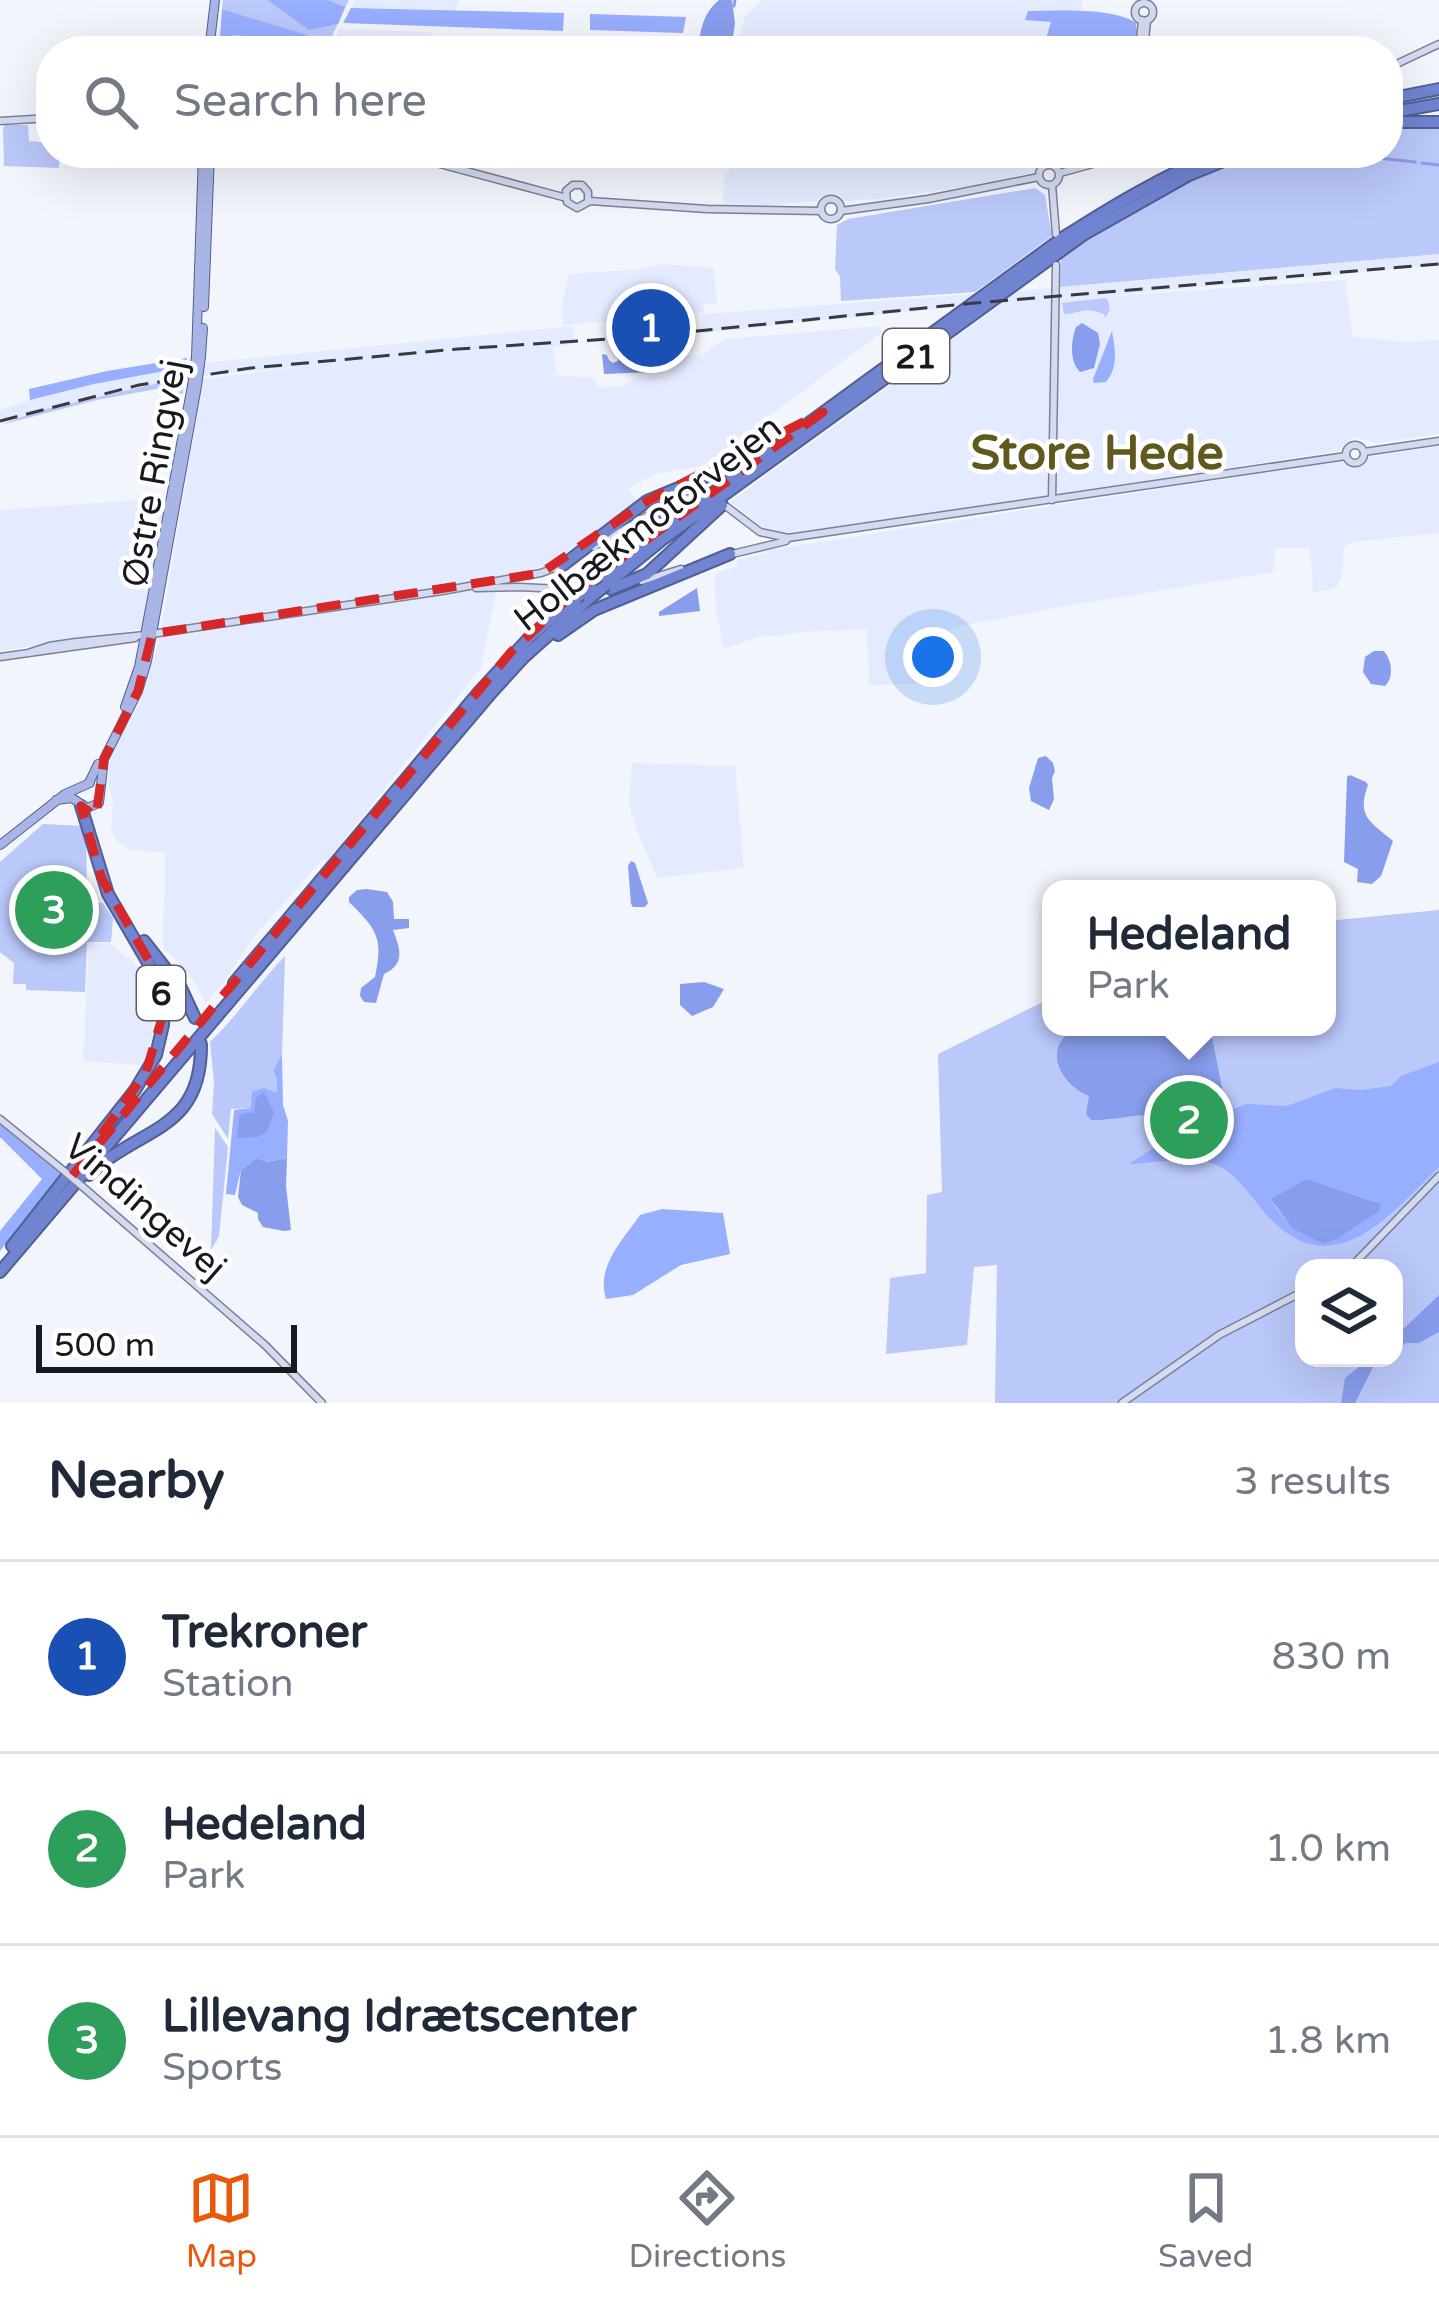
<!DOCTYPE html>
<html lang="en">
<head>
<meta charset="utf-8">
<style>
  :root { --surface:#fff; --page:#f2f2f3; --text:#1f2937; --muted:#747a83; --line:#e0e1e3; --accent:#ea580c }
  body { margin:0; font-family:"Varela Round",sans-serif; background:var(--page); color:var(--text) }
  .controls { position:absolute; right:36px; bottom:36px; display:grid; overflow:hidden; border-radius:24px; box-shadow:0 12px 48px #0002 }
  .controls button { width:108px; height:108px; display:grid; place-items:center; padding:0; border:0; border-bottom:3px solid var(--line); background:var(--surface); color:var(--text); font:60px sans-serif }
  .scale { position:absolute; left:36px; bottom:30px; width:261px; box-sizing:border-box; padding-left:12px; border:6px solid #17191f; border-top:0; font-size:33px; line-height:42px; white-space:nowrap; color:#17191f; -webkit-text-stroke:9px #fff; paint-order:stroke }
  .you { position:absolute; left:933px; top:657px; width:42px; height:42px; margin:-30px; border:9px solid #fff; border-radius:50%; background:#1a73e8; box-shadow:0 0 0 18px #1a73e833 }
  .badge { display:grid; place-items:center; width:78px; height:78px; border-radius:50%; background:var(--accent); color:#fff; font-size:39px; font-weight:700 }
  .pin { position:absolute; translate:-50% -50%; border:6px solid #fff; box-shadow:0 3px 12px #0006 }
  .popup { position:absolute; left:1042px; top:880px; width:294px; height:156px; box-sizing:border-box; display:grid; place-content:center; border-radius:24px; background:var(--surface); filter:drop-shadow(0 3px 9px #0005); font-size:39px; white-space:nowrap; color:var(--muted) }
  .popup b { font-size:45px; color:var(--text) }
  .popup::after { content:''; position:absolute; left:50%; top:100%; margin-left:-24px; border:24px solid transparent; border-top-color:var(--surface) }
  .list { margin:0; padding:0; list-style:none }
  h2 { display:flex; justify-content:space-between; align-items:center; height:156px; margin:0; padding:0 48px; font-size:51px }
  h2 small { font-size:39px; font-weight:400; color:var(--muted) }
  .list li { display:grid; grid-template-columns:78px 1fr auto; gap:36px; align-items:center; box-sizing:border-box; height:192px; padding:0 48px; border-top:3px solid var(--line) }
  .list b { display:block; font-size:45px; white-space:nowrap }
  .list p { margin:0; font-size:39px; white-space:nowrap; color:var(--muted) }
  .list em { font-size:39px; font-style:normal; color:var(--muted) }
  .icon { flex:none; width:66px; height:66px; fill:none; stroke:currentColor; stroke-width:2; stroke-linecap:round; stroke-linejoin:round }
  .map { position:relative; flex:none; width:1439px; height:1403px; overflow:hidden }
  .search { position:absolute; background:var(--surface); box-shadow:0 12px 48px #0002; left:36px; right:36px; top:36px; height:132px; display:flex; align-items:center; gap:30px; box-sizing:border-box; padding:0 42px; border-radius:48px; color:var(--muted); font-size:45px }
  .sheet { height:732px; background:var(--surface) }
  nav { display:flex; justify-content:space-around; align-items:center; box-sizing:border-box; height:168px; border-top:3px solid var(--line); background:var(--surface); font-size:33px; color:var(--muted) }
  nav a { display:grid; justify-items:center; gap:6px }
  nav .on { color:var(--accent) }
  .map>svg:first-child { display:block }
</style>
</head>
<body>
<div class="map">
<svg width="1439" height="1403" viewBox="0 0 1439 1403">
  <rect width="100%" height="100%" fill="#f3f5fc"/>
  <g fill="#e5ebfe">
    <path d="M355 0H459L455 10 351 8Z"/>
    <path d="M762 0H1082V12L1027 11 1052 22 1045 43 1034 44 1056 51H737V37L741 33 745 16Z"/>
    <path d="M339 29 431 32 430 51H329Z"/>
    <path d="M719 153H1050L1046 163 1035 172 977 185 878 199 845 201 837 194H826L816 201 769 205 723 204 724 174 732 167Z"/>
    <path d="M1439 254V265L1084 298 1345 280 1353 337 1405 342 1439 340V434L1377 443 1352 437 1338 451 800 534 778 533 763 528 730 502 999 306 994 304 1008 292Z"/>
    <path d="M662 264 714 268 717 303 703 304 704 312 563 325 561 310 569 274 642 269Z"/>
    <path d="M977 294 962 306 703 333 702 314Z"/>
    <path d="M573 326 574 344 553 347 556 375 594 378 598 388 624 386 636 378 668 375V357L703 355 725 339 881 326V333L702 466 659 473 628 488 639 503 548 565 499 578 481 668 327 861 322 860 252 939 226 979 206 1004 190 975 163 947 165 853 131 850 118 842 111 832 113 805 108 780 111 753 139 704 159 641 203 379 313 365 201 376 203 363Z"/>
    <path d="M187 367 186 377 0 423V410L30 400 93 384Z"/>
    <path d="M1439 446V533L1354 542 1344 547 1342 575 1337 587 1328 590 1313 592 1310 548H1275L1273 572 1060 607 951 628 948 684 869 685 867 629 802 632 770 637 768 634 724 649 716 610 715 574 737 566 738 560 767 553V550Z"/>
    <path d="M167 498 142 629 0 651V510Z"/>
    <path d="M632 763 735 766 744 868 657 878 636 828 629 803Z"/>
    <path d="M89 943H109L144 971 149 982 154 1005 153 1032 146 1058 141 1065 83 1061Z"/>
  </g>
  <g fill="#bac8fa" fill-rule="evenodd">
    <path d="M223 0H267L303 25 304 0H349L325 51 314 46 304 51 229 49 231 35 265 38 306 35 222 9Z"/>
    <path d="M721 19 728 25V42L725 45 718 43 713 47 706 46 702 40 705 26Z"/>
    <path d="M5 125H28L29 141 51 143V153H60L59 168 4 166 3 128Z"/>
    <path d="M1425 126 1439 128V254L1060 287 1061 257 1129 212 1175 188 1223 167 1263 153H1388V127Z"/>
    <path d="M1035 188 1045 195 1052 236 975 292 841 301 840 277 835 269 837 225 848 219Z"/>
    <path d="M1105 298 1108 300 1110 310 1105 318 1104 314C1082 306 1083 313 1064 314L1062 303Z"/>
    <path d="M184 377 183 394 168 393 167 387 97 400 0 425 38 411Z"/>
    <path d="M43 824 86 826 87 902 103 903 113 918 111 942H87L85 992 26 990V984H13L14 963 0 952V862Z"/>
    <path d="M1439 910V1403H995L997 1265 974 1267 967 1345 886 1354 890 1278 926 1273 927 1195 942 1192 938 1054 1051 998V1027H1327V921ZM1304 1268H1394V1358H1304Z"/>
    <path d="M285 956 282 1055 273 1070 278 1079 277 1093 252 1108 231 1109 228 1139 212 1114 214 1083 210 1042C238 1015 258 984 285 956Z"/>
    <path d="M215 1128 228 1147 219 1236 211 1250Z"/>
  </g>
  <g fill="#98aefe" fill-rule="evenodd">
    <path d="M267 0H327L345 7 338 24 309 30Z"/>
    <path d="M351 8 564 13 563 31 343 23Z"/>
    <path d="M222 9 307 35 303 43 277 48 265 38 232 35 229 49 237 51H219Z"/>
    <path d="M1028 11C1056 11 1112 7 1136 23L1137 39 1133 51H1056L1034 44 1036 39 1045 42 1051 22 1025 20Z"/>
    <path d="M590 14H591L686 17 683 33 590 30Z"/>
    <path d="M1112 331C1115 350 1119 366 1106 382L1094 383 1093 379Z"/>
    <path d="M187 358 186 367 94 384 30 400 29 389 107 371Z"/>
    <path d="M282 1055 283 1105 288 1121 287 1158 266 1162 257 1158 241 1170 235 1195 226 1194 234 1110 251 1108 252 1092 264 1088 277 1093V1079L273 1070Z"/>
    <path d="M1439 1062V1167C1389 1216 1331 1289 1265 1213 1250 1195 1235 1171 1212 1163 1192 1156 1151 1163 1129 1164L1176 1133 1246 1104 1287 1106 1335 1088 1361 1090 1391 1086 1401 1076ZM1307 1179 1374 1201 1378 1212 1337 1239 1323 1244 1293 1229 1273 1204Z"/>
    <path d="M0 1123 61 1174 0 1251V1231L42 1179 0 1137Z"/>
    <path d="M662 1209 723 1213 730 1254 681 1265 633 1295 606 1299C596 1266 622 1241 640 1215Z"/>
  </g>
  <g fill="#889dec">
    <path d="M719 0H732L735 23 731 51H697C701 31 702 14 719 0Z"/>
    <path d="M1082 323 1098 333 1100 344 1094 368 1080 372C1069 361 1071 341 1076 327Z"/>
    <path d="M651 351 653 372 604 374 602 354 607 355 609 360 613 363 618 361 620 352Z"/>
    <path d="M697 588 700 611 659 616V612Z"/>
    <path d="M1374 651H1384C1392 661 1394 677 1385 686L1371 684 1363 672 1365 657Z"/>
    <path d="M1046 756 1053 763 1055 771 1052 778 1054 799 1049 810 1031 801 1029 788 1038 758Z"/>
    <path d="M1350 775 1366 782 1368 785C1356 817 1371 822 1393 841L1381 876 1372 884 1357 882 1358 869 1344 862 1347 777Z"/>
    <path d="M631 861 635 863 648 903 645 907H633L631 904 628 866Z"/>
    <path d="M367 889 387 892 393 902 394 919H409V928L393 930C400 948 406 964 384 974L376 1003 364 1002 360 996 361 988 375 977C384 937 376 929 349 902V897L357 890Z"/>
    <path d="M704 982 724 989 713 1007 692 1016 680 1005V984Z"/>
    <path d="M1080 1027 1116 1032 1135 1027H1210L1224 1098 1200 1112C1187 1110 1173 1106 1162 1115 1138 1113 1116 1120 1091 1120L1086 1114 1089 1096C1058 1083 1040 1043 1080 1027Z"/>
    <path d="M264 1092 274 1113 267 1131 258 1137 237 1138 239 1116 245 1113H254L256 1098Z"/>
    <path d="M257 1158 267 1162 287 1158 286 1186 291 1230 284 1231 263 1227 258 1219V1213L242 1205 238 1197 241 1170Z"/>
    <path d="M1307 1179 1381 1204 1378 1212 1337 1239 1323 1244 1293 1229 1271 1199Z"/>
    <path d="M1439 1295V1332L1419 1343H1406L1394 1353V1338Z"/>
    <path d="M1370 1358H1386L1373 1367 1355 1403H1341L1345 1378Z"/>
  </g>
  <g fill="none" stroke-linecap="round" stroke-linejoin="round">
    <g stroke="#889dec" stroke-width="3">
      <path d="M734 6 735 0"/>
      <path d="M1334 153 1415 162"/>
      <path d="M1422 163 1439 165"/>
    </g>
    <defs>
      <g id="secondary">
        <circle cx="1144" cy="12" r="9"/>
        <path d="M1139 51 1142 20"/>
        <path d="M1144 51 1147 20"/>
        <path d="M1388 68 1439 44"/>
        <path d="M0 121 51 118"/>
        <path d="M399 153 563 197"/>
        <circle cx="1049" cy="175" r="10"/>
        <path d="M1054 165 1059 153"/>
        <path d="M1060 173 1133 153"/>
        <path d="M1052 185 1056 234"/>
        <circle cx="831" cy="209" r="10"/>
        <path d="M588 201V192L582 185H573L566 191 567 202 577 208 590 201 707 209 821 211"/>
        <path d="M841 211 928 199 1039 177"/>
        <circle cx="1355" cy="454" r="9"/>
        <path d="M1364 452 1439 441"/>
        <path d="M1052 500 1056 265"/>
        <path d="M727 507 760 532 788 538 1346 456"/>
        <path d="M594 547 669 503 698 496"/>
        <path d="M728 555 786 541"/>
        <path d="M642 581 681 569"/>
        <path d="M476 588 519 587 582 590"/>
        <path d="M31 652 49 646 76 642 145 635 442 591 541 573 562 565"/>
        <path d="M0 657 135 638"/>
        <path d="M0 1119 64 1171"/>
        <path d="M83 1187 265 1345 322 1403"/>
        <path d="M1350 1268 1439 1176"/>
        <path d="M1122 1403 1219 1335 1304 1291"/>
      </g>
      <g id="primary">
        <path d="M209 51 215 0"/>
        <path d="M204 307 210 153"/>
        <path d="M201 356 203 328"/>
        <path d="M196 357 203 153"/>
        <path d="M125 707 139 667 192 386"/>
        <path d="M89 783 98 764"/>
        <path d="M56 800 72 798 87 808 99 803 104 759 138 691 147 661 197 386"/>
        <path d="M0 845 65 794 90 783"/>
      </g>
      <g id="highway">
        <path d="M1388 99 1439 89"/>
        <path d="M1388 113 1439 104"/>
        <path d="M1388 122H1439"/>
        <path d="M613 561 669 503"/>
        <path d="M563 565 647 501 729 467 759 451"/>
        <path d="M606 585 663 539 1083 235 1189 175 1243 153"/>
        <path d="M591 586 651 538 1064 237C1114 205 1164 175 1220 153"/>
        <path d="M611 589 647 574 722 505"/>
        <path d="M558 635 594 610 730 554"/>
        <path d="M144 941 181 988 195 1018"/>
        <path d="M234 983 479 692 530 637 577 598"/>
        <path d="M89 1175C139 1126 202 1133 201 1044"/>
        <path d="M12 1246 135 1090 156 1055 163 1025 164 1011 158 980 108 894 81 806"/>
        <path d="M0 1272 492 692 524 657 589 599"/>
      </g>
    </defs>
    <use href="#secondary" stroke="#7d8190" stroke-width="9"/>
    <use href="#primary" stroke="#515f93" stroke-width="10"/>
    <use href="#highway" stroke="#515f93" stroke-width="14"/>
    <use href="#secondary" stroke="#d4daf2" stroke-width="6"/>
    <use href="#primary" stroke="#a9b5e4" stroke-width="8"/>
    <use href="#highway" stroke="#7084d2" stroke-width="10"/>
    <path stroke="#383a40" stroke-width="3" stroke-dasharray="18 9" stroke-linecap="butt" d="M0 421 139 385 251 368 458 349 638 337 964 304 1439 264"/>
    <defs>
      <path id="secondary-bridge" d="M64 1171 83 1187"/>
      <g id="primary-bridge">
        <path d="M192 386 196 357"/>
        <path d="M197 386 201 356"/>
      </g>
      <g id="highway-bridge">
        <path d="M577 598 591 586"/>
        <path d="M589 599 606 585"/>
      </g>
    </defs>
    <use href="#secondary-bridge" stroke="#7d8190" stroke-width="9" stroke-linecap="butt"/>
    <use href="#primary-bridge" stroke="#515f93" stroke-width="10" stroke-linecap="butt"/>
    <use href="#highway-bridge" stroke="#515f93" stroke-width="14" stroke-linecap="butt"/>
    <use href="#secondary-bridge" stroke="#d4daf2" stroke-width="6"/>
    <use href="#primary-bridge" stroke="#a9b5e4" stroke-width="8"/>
    <use href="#highway-bridge" stroke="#7084d2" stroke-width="10"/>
  </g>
  <path fill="none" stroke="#d62828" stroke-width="9" stroke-dasharray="24 15" stroke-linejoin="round" d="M823 412 577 590 511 652 71 1177 146 1072 164 1011 153 968 101 877 81 806 96 816 104 759 138 691 152 634 541 573 647 501Z"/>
  <g text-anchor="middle" stroke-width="9" stroke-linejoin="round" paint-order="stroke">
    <g fill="#fff" stroke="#5d5e62" stroke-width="3">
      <rect x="883" y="329" width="66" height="54" rx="9"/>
      <rect x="137" y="966" width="48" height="54" rx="9"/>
    </g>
    <g font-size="33" font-weight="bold" fill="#17191f">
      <text x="916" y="368">21</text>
      <text x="161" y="1005">6</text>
    </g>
    <g font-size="36" fill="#17191f" stroke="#fff">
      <text transform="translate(153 473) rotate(-80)" y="13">Østre Ringvej</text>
      <text transform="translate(647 522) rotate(-38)" y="13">Holbækmotorvejen</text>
      <text transform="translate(146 1206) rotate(41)" y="13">Vindingevej</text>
    </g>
    <g font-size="48" font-weight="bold" fill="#60591d" stroke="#fff">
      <text x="1097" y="469">Store Hede</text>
    </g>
  </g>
</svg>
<div class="controls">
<button><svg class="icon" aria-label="layers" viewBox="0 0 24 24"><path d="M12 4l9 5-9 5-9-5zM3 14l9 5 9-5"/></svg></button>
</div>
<div class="scale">500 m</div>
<div class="you"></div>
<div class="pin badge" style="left:651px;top:328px;background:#1a4fb4">1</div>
<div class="pin badge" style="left:1189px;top:1120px;background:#2e9e5b">2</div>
<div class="popup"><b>Hedeland</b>Park</div>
<div class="pin badge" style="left:54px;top:910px;background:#2e9e5b">3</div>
<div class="search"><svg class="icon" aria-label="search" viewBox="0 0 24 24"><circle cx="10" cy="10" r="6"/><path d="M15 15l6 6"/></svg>Search here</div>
</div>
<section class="sheet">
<h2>Nearby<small>3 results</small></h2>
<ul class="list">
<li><span class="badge" style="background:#1a4fb4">1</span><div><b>Trekroner</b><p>Station</p></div><em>830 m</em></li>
<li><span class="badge" style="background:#2e9e5b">2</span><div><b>Hedeland</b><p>Park</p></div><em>1.0 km</em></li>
<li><span class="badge" style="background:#2e9e5b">3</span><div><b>Lillevang Idrætscenter</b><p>Sports</p></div><em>1.8 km</em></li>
</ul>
</section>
<nav>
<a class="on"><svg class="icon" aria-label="map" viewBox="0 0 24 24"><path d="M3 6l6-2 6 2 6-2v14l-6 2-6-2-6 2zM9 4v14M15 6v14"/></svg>Map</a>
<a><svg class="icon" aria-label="directions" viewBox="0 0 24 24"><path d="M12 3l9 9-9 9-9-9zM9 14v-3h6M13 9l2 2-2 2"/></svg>Directions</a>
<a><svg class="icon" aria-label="saved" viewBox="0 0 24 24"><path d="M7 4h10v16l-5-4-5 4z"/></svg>Saved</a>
</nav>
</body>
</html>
